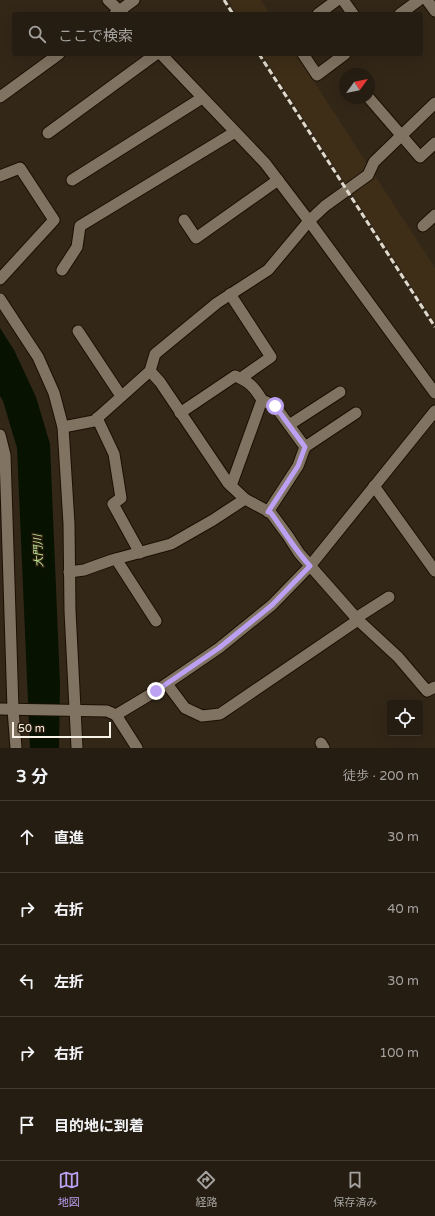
<!DOCTYPE html>
<html lang="ja">
<head>
<meta charset="utf-8">
<style>
  :root { --surface:#261d12; --page:#322a20; --text:#f1f3f6; --muted:#a4a29f; --line:#423b32; --accent:#bca0f2 }
  body { margin:0; font-family:"Varela Round","Noto Sans JP",sans-serif; background:var(--page); color:var(--text) }
  .controls { position:absolute; right:12px; bottom:12px; display:grid; overflow:hidden; border-radius:4px; box-shadow:0 4px 16px #0002 }
  .controls button { width:36px; height:36px; display:grid; place-items:center; padding:0; border:0; border-bottom:1px solid var(--line); background:var(--surface); color:var(--text); font:20px sans-serif }
  .compass { position:absolute; left:339px; top:68px; width:36px; height:36px; border-radius:50%; background:var(--surface); box-shadow:0 4px 16px #0002; rotate:57deg }
  .scale { position:absolute; left:12px; bottom:10px; width:99px; box-sizing:border-box; padding-left:4px; border:2px solid #f9f2e7; border-top:0; font-size:11px; line-height:14px; white-space:nowrap; color:#f9f2e7; -webkit-text-stroke:3px #291e0e; paint-order:stroke }
  .stop { position:absolute; width:12px; height:12px; margin:-9px; border:3px solid #bca0f2; border-radius:50%; background:#fff }
  .stop.end { background:#bca0f2; border-color:#fff; box-shadow:0 1px 4px #0008 }
  .list { margin:0; padding:0; list-style:none }
  h2 { display:flex; justify-content:space-between; align-items:center; height:52px; margin:0; padding:0 16px; font-size:17px }
  h2 small { font-size:13px; font-weight:400; color:var(--muted) }
  .list li { display:grid; grid-template-columns:26px 1fr auto; gap:12px; align-items:center; box-sizing:border-box; height:72px; padding:0 16px; border-top:1px solid var(--line) }
  .list b { display:block; font-size:15px; white-space:nowrap }
  .list em { font-size:13px; font-style:normal; color:var(--muted) }
  .icon { flex:none; width:22px; height:22px; fill:none; stroke:currentColor; stroke-width:2; stroke-linecap:round; stroke-linejoin:round }
  .map { position:relative; flex:none; width:435px; height:748px; overflow:hidden }
  .search { position:absolute; background:var(--surface); box-shadow:0 4px 16px #0002; left:12px; right:12px; top:12px; height:44px; display:flex; align-items:center; gap:10px; box-sizing:border-box; padding:0 14px; border-radius:4px; color:var(--muted); font-size:15px }
  .sheet { height:412px; background:var(--surface) }
  nav { display:flex; justify-content:space-around; align-items:center; box-sizing:border-box; height:56px; border-top:1px solid var(--line); background:var(--surface); font-size:11px; color:var(--muted) }
  nav a { display:grid; justify-items:center; gap:2px }
  nav .on { color:var(--accent) }
  .map>svg:first-child { display:block }
</style>
</head>
<body>
<div class="map">
<svg width="435" height="748" viewBox="0 0 435 748">
  <rect width="100%" height="100%" fill="#332718"/>
  <g fill="#3e2e18">
    <path d="M228 0H261L270 14H237Z"/>
    <path d="M262 54H296L435 268V322Z"/>
  </g>
  <path fill="#071200" d="M0 328 14 350 36 397 50 444 60 684 59 748H30L17 448 3 401 0 396Z"/>
  <g fill="none" stroke-linecap="round" stroke-linejoin="round">
    <defs>
      <g id="minor">
        <path d="M108 0 123 14"/>
        <path d="M343 0 353 14"/>
        <path d="M427 0 435 11"/>
        <path d="M115 14 134 0"/>
        <path d="M318 14 337 0"/>
        <path d="M400 14 419 0"/>
        <path d="M161 54 265 163 309 221 435 393"/>
        <path d="M303 54 317 75 345 54"/>
        <path d="M0 97 59 54"/>
        <path d="M369 98 420 157 435 143"/>
        <path d="M48 133 156 54"/>
        <path d="M0 176 20 168 54 220 0 279"/>
        <path d="M72 180 202 98"/>
        <path d="M184 220 196 238 278 180"/>
        <path d="M423 226 435 215"/>
        <path d="M62 270 77 247 80 226 235 132"/>
        <path d="M230 294 271 357 241 378"/>
        <path d="M0 299 38 357 54 393 63 427 69 524 70 611 77 748"/>
        <path d="M78 331 121 396"/>
        <path d="M262 400 275 406 305 447 298 466 268 512"/>
        <path d="M180 413 235 376C249 381 255 388 262 400L231 486"/>
        <path d="M97 418 114 454 121 498 113 504 140 553"/>
        <path d="M289 425 340 392"/>
        <path d="M63 427 94 421 150 371 155 354 217 303 268 270 309 221 325 206 368 175 374 162 435 103"/>
        <path d="M0 435 5 455 13 709 16 748"/>
        <path d="M305 447 356 413"/>
        <path d="M374 486 435 571"/>
        <path d="M245 499 271 513 288 536 299 553 358 620 398 657 427 691 435 687"/>
        <path d="M116 559 156 621"/>
        <path d="M69 572 84 570 112 560 171 544 213 520 245 499 228 483 160 382 150 371"/>
        <path d="M356 618 389 597"/>
        <path d="M167 684 185 708 202 716 220 714 358 620"/>
        <path d="M0 709 107 711 116 715 156 691 219 648 272 605 310 566 435 411"/>
        <path d="M116 715 137 748"/>
        <path d="M321 743 324 748"/>
      </g>
    </defs>
    <use href="#minor" stroke="#1a1003" stroke-width="13"/>
    <use href="#minor" stroke="#817361" stroke-width="11"/>
    <g stroke="#dfd8cc" stroke-width="3" stroke-dasharray="6 3" stroke-linecap="butt">
      <path d="M224 0 233 14"/>
      <path d="M259 54 435 327"/>
    </g>
  </g>
  <g fill="none" stroke-linecap="round" stroke-linejoin="round">
    <path stroke="#bca0f2" stroke-width="5" d="M156 691 219 648 272 605 310 566C295 550 284 531 271 513L268 512 298 466 305 447 275 406"/>
  </g>
  <g text-anchor="middle" stroke-width="3" stroke-linejoin="round" paint-order="stroke">
    <g font-size="11" font-style="italic" fill="#bce496" stroke="#291e0e">
      <text transform="translate(38 551) rotate(-93)" y="4">大門川</text>
    </g>
  </g>
</svg>
<div class="controls">
<button><svg class="icon" aria-label="locate" viewBox="0 0 24 24"><circle cx="12" cy="12" r="6"/><path d="M12 2v4M12 18v4M2 12h4M18 12h4"/></svg></button>
</div>
<svg class="compass" viewBox="-18 -18 36 36"><path d="M0-13l5 13h-10z" fill="#e53935"/><path d="M0 13l5-13h-10z" fill="#a4a29f"/></svg>
<div class="scale">50 m</div>
<div class="stop" style="left:275px;top:406px"></div>
<div class="stop end" style="left:156px;top:691px"></div>
<div class="search"><svg class="icon" aria-label="search" viewBox="0 0 24 24"><circle cx="10" cy="10" r="6"/><path d="M15 15l6 6"/></svg>ここで検索</div>
</div>
<section class="sheet">
<h2>3 分<small>徒歩 · 200 m</small></h2>
<ul class="list">
<li><svg class="icon" aria-label="ahead" viewBox="0 0 24 24"><path d="M12 20V5M6 11l6-6 6 6"/></svg><div><b>直進</b></div><em>30 m</em></li>
<li><svg class="icon" aria-label="right" viewBox="0 0 24 24"><path d="M7 20v-9h11M14 6l5 5-5 5"/></svg><div><b>右折</b></div><em>40 m</em></li>
<li><svg class="icon" aria-label="left" viewBox="0 0 24 24"><path d="M17 20v-9H6M10 6l-5 5 5 5"/></svg><div><b>左折</b></div><em>30 m</em></li>
<li><svg class="icon" aria-label="right" viewBox="0 0 24 24"><path d="M7 20v-9h11M14 6l5 5-5 5"/></svg><div><b>右折</b></div><em>100 m</em></li>
<li><svg class="icon" aria-label="arrive" viewBox="0 0 24 24"><path d="M6 21V4h12l-3 4 3 4H6"/></svg><div><b>目的地に到着</b></div></li>
</ul>
</section>
<nav>
<a class="on"><svg class="icon" aria-label="map" viewBox="0 0 24 24"><path d="M3 6l6-2 6 2 6-2v14l-6 2-6-2-6 2zM9 4v14M15 6v14"/></svg>地図</a>
<a><svg class="icon" aria-label="directions" viewBox="0 0 24 24"><path d="M12 3l9 9-9 9-9-9zM9 14v-3h6M13 9l2 2-2 2"/></svg>経路</a>
<a><svg class="icon" aria-label="saved" viewBox="0 0 24 24"><path d="M7 4h10v16l-5-4-5 4z"/></svg>保存済み</a>
</nav>
</body>
</html>
